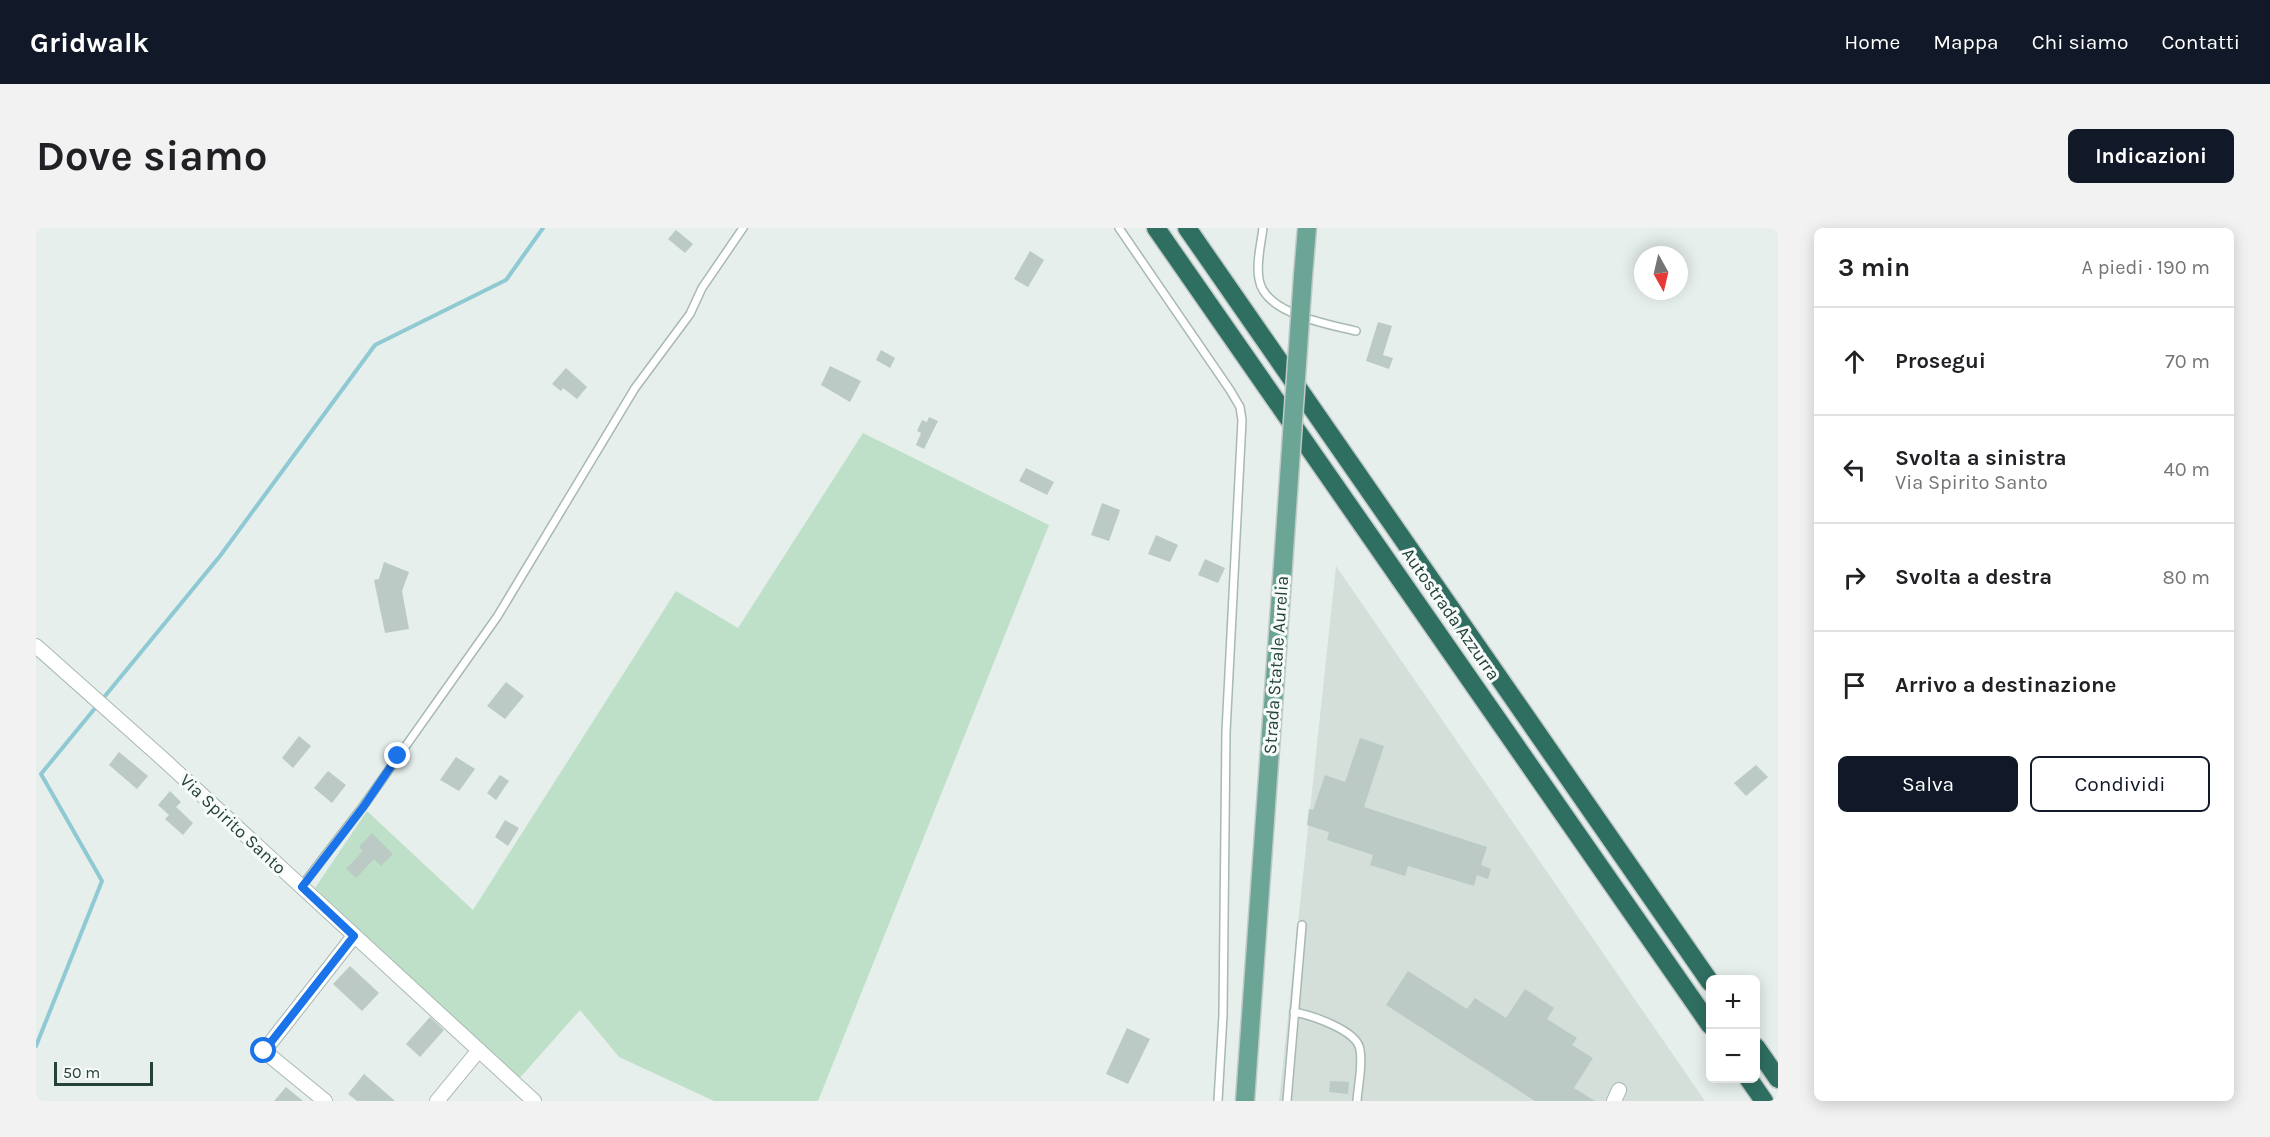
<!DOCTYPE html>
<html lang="it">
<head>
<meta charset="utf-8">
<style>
  :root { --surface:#fff; --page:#f2f2f2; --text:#202124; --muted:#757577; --line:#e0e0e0; --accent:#111827 }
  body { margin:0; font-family:Karla,sans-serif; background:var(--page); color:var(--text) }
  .controls { position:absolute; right:18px; bottom:18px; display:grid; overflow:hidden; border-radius:9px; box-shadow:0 3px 15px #0003 }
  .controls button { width:54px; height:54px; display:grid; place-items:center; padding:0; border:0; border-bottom:2px solid var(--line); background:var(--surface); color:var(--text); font:30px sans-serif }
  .compass { position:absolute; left:1598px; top:18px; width:54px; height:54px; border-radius:50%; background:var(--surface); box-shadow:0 3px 15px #0003; rotate:172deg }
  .scale { position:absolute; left:18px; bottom:15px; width:99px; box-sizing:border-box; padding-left:6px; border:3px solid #24423a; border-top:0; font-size:16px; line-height:21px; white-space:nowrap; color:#24423a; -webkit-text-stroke:4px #f7fbf9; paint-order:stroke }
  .stop { position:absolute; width:18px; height:18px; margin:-14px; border:4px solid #1a73e8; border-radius:50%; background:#fff }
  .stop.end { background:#1a73e8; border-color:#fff; box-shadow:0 2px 6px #0008 }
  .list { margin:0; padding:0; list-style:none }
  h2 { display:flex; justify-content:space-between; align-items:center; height:78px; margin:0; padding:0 24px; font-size:26px }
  h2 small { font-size:20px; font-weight:400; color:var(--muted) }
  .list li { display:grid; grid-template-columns:39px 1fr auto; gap:18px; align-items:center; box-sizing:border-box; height:108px; padding:0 24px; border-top:2px solid var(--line) }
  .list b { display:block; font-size:22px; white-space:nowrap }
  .list p { margin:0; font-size:20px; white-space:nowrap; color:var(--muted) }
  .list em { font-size:20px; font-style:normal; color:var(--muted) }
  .actions { display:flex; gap:12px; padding:18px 24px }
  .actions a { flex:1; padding:14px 0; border:2px solid var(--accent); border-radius:9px; text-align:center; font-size:21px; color:var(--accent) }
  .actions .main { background:var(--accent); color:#fff }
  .icon { flex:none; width:33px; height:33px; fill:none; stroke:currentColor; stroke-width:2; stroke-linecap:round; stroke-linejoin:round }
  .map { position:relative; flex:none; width:1742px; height:873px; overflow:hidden; border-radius:9px }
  header { display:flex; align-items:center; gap:36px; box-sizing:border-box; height:84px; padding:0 30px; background:var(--accent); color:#fff }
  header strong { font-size:28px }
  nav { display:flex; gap:33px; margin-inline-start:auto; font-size:21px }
  .intro { display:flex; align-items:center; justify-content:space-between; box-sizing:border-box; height:144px; padding:0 36px }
  h1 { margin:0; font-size:42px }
  .button { padding:15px 27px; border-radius:9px; background:var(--accent); color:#fff; font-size:21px; font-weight:700 }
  main { display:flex; gap:36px; padding:0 36px }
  aside { flex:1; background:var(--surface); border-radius:9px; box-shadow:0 3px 15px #0003 }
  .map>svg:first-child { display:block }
</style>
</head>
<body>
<header>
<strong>Gridwalk</strong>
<nav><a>Home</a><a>Mappa</a><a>Chi siamo</a><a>Contatti</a></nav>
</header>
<div class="intro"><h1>Dove siamo</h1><a class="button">Indicazioni</a></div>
<main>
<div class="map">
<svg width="1742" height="873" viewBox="0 0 1742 873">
  <rect width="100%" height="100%" fill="#e6efeb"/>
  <path fill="#d4dfda" d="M1300 338 1669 873H1243Z"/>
  <path fill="#bfe0c8" d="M827 205 1013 297 782 873H678L583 829 544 782 482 852 279 660 331 583 437 682 640 363 702 400Z"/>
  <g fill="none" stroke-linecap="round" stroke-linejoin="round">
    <path stroke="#8ec9d4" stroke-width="4" d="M0 818 66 653 5 546 184 328 339 117 470 52 507 0"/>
  </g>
  <g fill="#bbcac4">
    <path d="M640 2 657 16 649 25 632 11Z"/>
    <path d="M994 23 1008 32 992 59 978 51Z"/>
    <path d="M1342 94 1356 98 1347 127 1357 130 1353 141 1330 133Z"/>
    <path d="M845 122 859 130 854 140 840 132Z"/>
    <path d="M794 138 825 153 814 174 785 157Z"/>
    <path d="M530 140 551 159 541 171 527 160 525 163 516 156Z"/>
    <path d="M893 189 902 193 888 221 880 217 885 205 881 203 886 192 891 194Z"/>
    <path d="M990 240 1018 254 1011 267 983 253Z"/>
    <path d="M1066 275 1084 282 1073 313 1055 307Z"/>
    <path d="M1120 307 1142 317 1134 334 1112 326Z"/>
    <path d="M1169 331 1189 340 1182 355 1162 347Z"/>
    <path d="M348 334 373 344 366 363 373 401 349 405 338 352 343 351Z"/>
    <path d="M470 454 488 468 469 491 451 478Z"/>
    <path d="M263 508 275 518 257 540 246 530Z"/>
    <path d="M1324 510 1348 518 1328 579 1451 619 1445 637 1455 641 1452 651 1441 647 1438 658 1372 638 1369 648 1334 637 1337 627 1291 612 1293 604 1271 597 1273 581 1277 582 1289 547 1309 554Z"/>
    <path d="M83 524 112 548 101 561 73 537Z"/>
    <path d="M420 529 439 541 423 563 404 552Z"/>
    <path d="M1720 537 1732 549 1710 568 1698 555Z"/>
    <path d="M292 543 310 557 296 575 278 560Z"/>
    <path d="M464 547 473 553 460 572 451 565Z"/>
    <path d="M134 563 145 574 140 579 157 595 147 607 129 591 133 587 122 577Z"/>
    <path d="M469 592 483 600 472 618 459 609Z"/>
    <path d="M336 605 357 626 345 638 338 631 320 650 310 641 327 623 323 619Z"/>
    <path d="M314 738 343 765 326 783 297 756Z"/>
    <path d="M1372 743 1431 781 1439 770 1470 790 1489 761 1518 780 1511 791 1541 810 1536 817 1557 830 1538 860 1559 873H1499L1350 777Z"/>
    <path d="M394 789 408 802 384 829 370 816Z"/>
    <path d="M1091 800 1114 811 1092 856 1070 846Z"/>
    <path d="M328 846 359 873H321L312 866Z"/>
    <path d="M1294 853 1313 854 1312 866 1293 864Z"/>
    <path d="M250 859 267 873H238Z"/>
  </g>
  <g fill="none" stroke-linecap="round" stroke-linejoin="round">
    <defs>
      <g id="service">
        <path d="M1083 0 1194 162 1204 179 1206 192 1190 504 1187 787 1182 873"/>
        <path d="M1227 0C1225 16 1220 35 1223 51 1228 86 1292 96 1320 103"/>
        <path d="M265 659 328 577 461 389 599 160 654 86 666 60 707 0"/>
        <path d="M1258 784C1274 787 1322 802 1324 822 1327 837 1322 857 1321 873"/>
        <path d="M1251 873 1266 697"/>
      </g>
      <g id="minor">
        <path d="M0 418 127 531 498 873"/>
        <path d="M289 873 228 823 318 708"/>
        <path d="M401 873 443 822"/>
        <path d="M1578 873 1583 862"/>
      </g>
      <g id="primary">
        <path d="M1267 48 1271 0"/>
        <path d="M1209 873 1247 337"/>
      </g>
      <g id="motorway">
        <path d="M1120 0 1674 797"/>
        <path d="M1151 0 1674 754"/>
        <path d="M1720 819 1742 851"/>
        <path d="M1712 850 1728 873"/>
      </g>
    </defs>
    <use href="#service" stroke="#a8b8b2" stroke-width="10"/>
    <use href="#minor" stroke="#a8b8b2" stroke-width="16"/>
    <use href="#primary" stroke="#c2cac8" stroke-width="21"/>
    <use href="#motorway" stroke="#c2cac8" stroke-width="21"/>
    <use href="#service" stroke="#fff" stroke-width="7"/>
    <use href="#minor" stroke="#fff" stroke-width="14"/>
    <use href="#primary" stroke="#6aa596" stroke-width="18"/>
    <use href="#motorway" stroke="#2f6f62" stroke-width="18"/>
    <defs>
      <path id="primary-bridge" d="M1247 337 1267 48"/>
    </defs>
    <use href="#primary-bridge" stroke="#c2cac8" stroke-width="21" stroke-linecap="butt"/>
    <use href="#primary-bridge" stroke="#6aa596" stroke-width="18"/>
  </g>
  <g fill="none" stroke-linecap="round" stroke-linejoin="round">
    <path stroke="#1a73e8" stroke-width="8" d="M228 823 318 708 266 659 328 578 362 528"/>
  </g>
  <g text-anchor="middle" stroke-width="6" stroke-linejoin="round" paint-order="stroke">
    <g font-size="18" fill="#24423a" stroke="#f7fbf9">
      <text transform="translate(1415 386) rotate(55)" y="6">Autostrada Azzurra</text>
      <text transform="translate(1240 437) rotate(-86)" y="6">Strada Statale Aurelia</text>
      <text transform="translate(197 596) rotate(43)" y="6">Via Spirito Santo</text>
    </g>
  </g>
</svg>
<div class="controls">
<button>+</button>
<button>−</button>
</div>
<svg class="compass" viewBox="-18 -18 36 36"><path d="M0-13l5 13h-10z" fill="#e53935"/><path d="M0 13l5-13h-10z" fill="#757577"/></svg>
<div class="scale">50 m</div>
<div class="stop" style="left:228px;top:823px"></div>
<div class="stop end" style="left:362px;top:528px"></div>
</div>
<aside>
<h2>3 min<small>A piedi · 190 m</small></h2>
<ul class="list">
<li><svg class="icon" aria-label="ahead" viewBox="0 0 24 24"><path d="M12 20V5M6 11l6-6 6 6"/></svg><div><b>Prosegui</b></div><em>70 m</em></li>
<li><svg class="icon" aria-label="left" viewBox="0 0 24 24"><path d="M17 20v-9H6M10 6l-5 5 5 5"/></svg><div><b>Svolta a sinistra</b><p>Via Spirito Santo</p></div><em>40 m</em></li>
<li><svg class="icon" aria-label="right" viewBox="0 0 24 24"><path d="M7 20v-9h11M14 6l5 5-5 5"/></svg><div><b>Svolta a destra</b></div><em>80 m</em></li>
<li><svg class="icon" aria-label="arrive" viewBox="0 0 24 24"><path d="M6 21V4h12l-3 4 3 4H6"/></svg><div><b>Arrivo a destinazione</b></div></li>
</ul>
<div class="actions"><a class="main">Salva</a><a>Condividi</a></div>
</aside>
</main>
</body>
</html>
